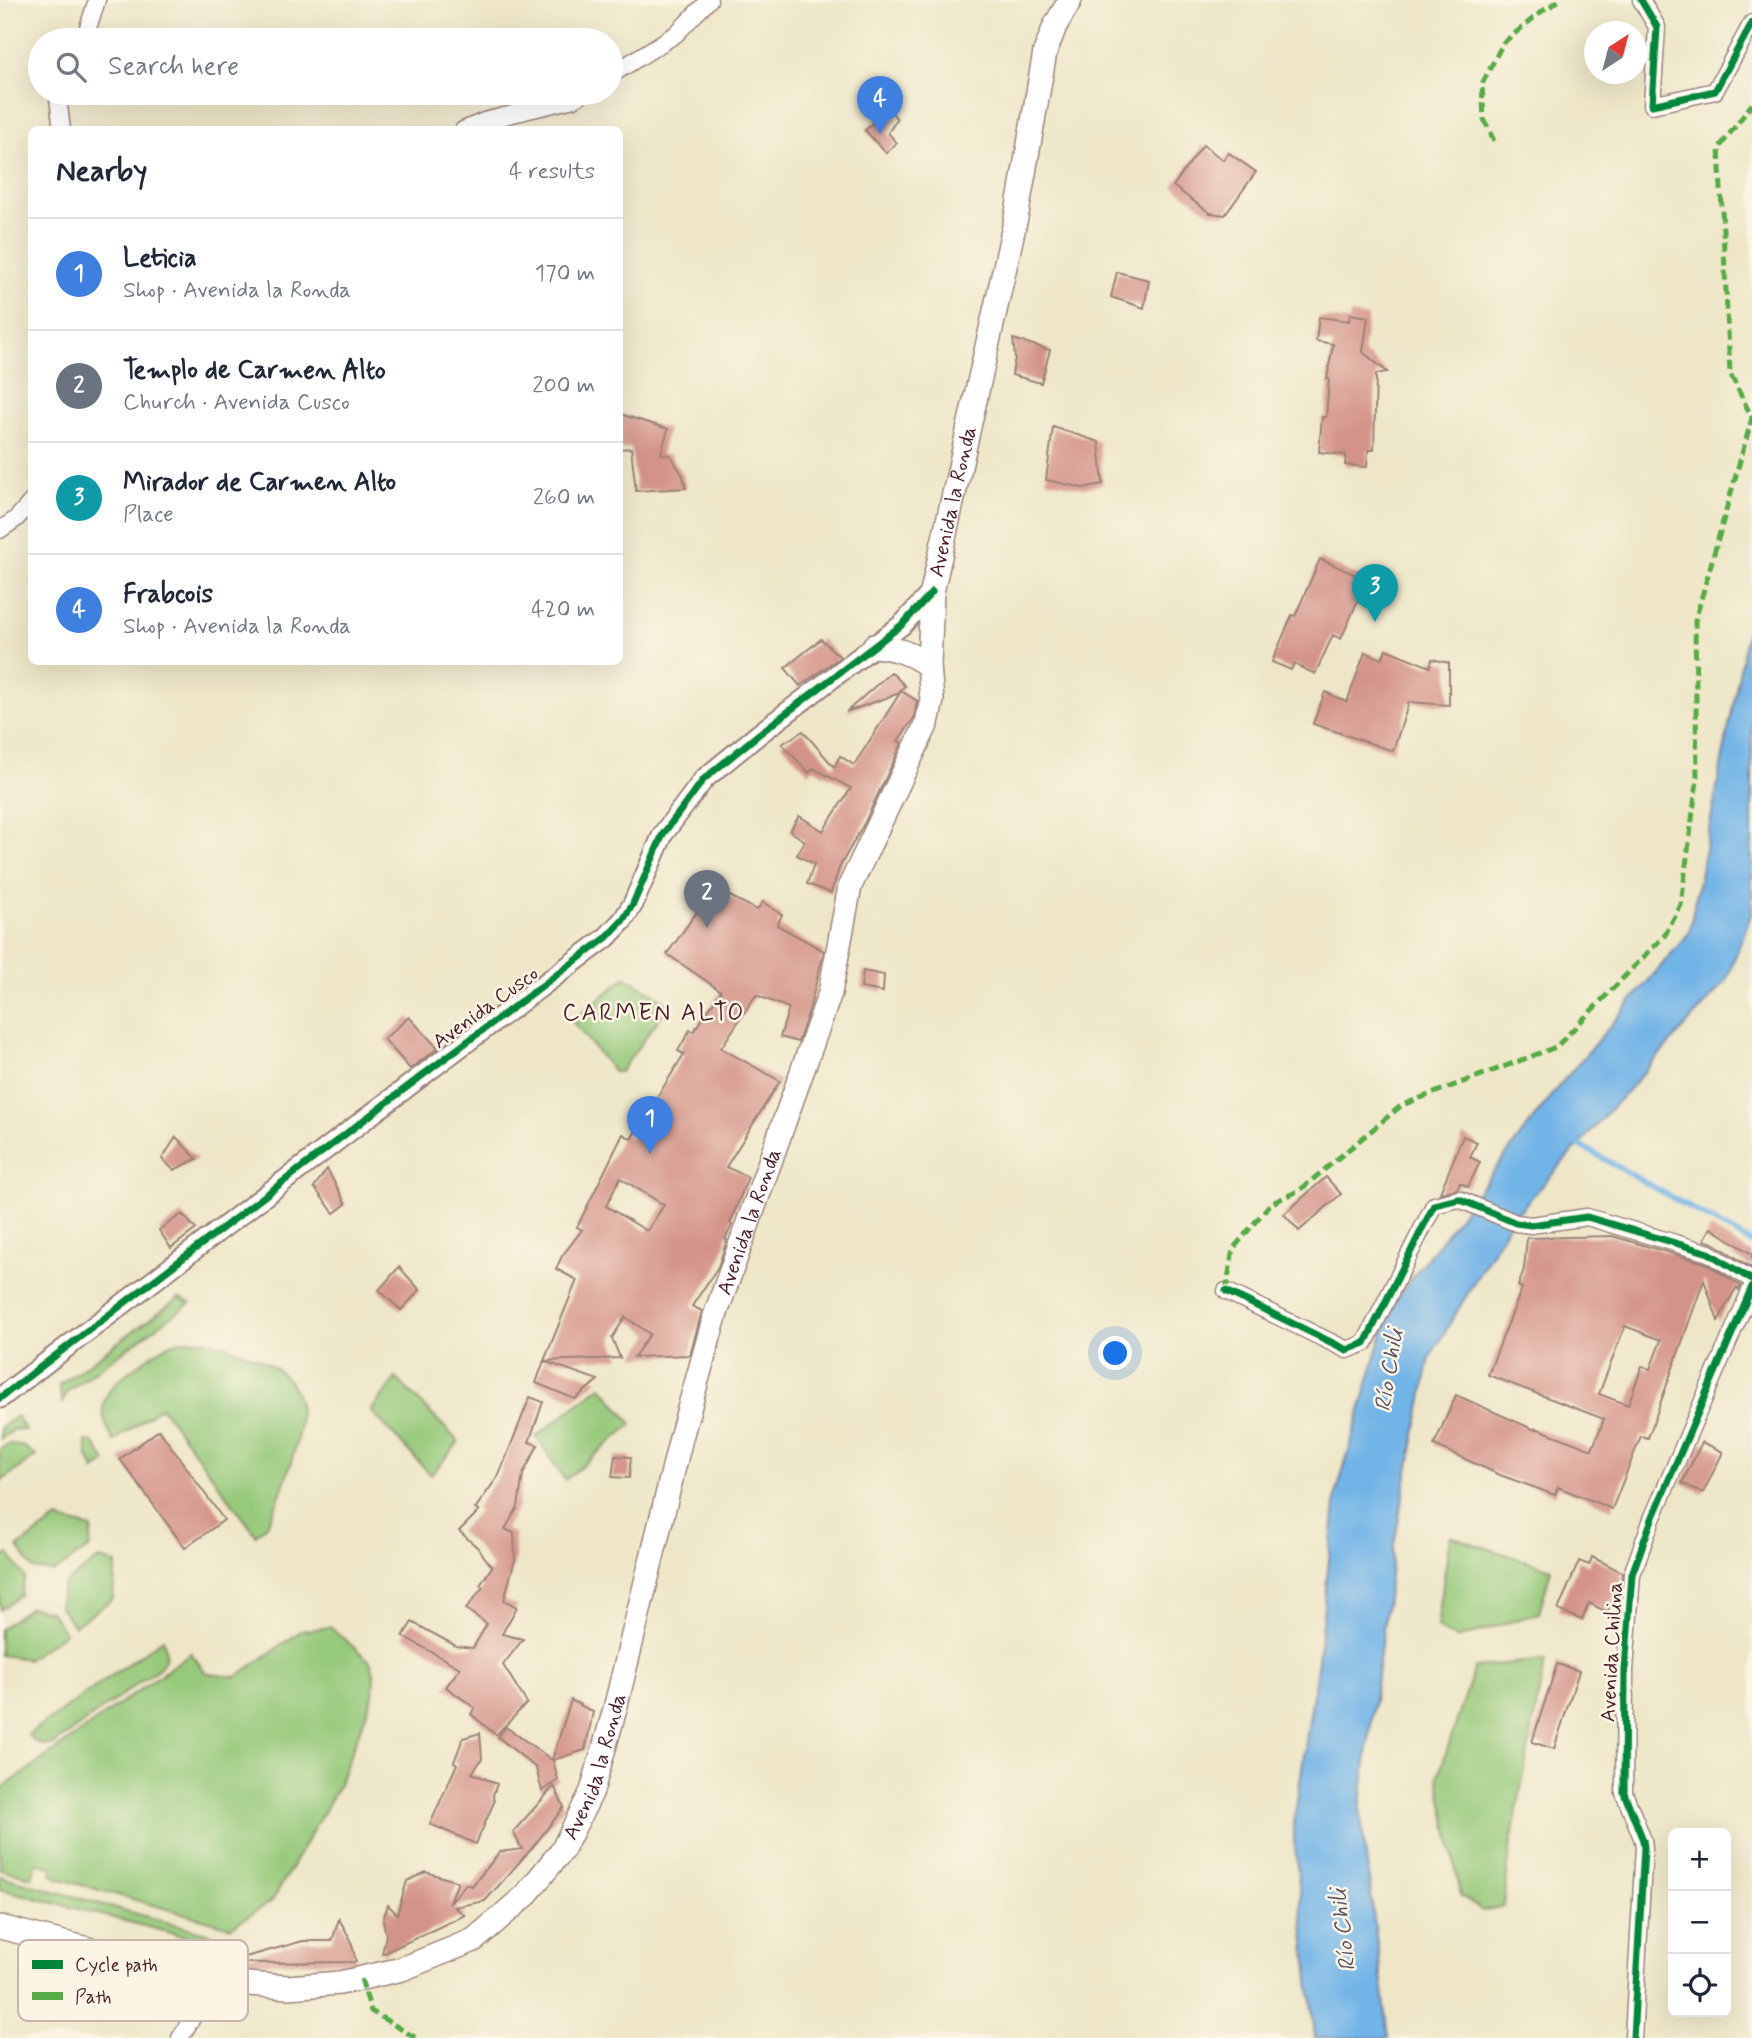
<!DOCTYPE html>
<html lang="en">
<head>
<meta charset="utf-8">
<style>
  :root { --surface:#fff; --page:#f6f6f7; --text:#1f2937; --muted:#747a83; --line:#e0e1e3; --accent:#111827 }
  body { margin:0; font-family:Mynerve,sans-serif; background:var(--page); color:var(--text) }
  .controls { position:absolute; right:21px; bottom:21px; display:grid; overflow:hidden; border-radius:10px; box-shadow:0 7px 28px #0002 }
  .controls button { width:63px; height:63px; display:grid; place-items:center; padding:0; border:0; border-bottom:2px solid var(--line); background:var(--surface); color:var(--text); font:35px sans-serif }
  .compass { position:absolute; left:1584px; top:21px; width:63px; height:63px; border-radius:50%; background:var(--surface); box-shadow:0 7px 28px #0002; rotate:36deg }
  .you { position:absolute; left:1116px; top:1354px; width:24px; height:24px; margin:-18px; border:5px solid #fff; border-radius:50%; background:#1a73e8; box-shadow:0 0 0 10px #1a73e833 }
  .badge { display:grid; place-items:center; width:46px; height:46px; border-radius:50%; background:var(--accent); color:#fff; font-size:23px; font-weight:700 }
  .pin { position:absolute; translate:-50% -58px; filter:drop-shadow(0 2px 4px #0008) }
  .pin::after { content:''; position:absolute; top:37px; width:24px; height:21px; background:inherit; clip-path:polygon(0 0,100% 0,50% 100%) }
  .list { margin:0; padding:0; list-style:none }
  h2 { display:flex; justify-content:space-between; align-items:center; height:91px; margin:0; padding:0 28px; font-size:30px }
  h2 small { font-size:23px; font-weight:400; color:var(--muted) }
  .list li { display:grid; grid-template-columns:46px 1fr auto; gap:21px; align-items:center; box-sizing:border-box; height:112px; padding:0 28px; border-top:2px solid var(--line) }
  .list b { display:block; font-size:26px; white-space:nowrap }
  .list p { margin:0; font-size:23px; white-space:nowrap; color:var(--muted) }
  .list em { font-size:23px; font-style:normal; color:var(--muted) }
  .icon { flex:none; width:38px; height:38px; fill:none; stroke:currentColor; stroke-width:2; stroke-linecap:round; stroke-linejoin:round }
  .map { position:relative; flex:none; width:1752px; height:2038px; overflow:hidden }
  .search { position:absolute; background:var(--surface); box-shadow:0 7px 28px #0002; left:28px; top:28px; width:595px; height:77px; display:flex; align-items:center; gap:18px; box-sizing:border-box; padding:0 24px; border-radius:38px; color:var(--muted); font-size:26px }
  .panel { position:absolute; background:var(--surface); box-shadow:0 7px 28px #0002; left:28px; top:126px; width:595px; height:539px; border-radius:10px }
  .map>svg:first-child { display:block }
</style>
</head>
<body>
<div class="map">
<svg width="1752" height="2038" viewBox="0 0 1752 2038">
  <rect width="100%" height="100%" fill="#fcf5e5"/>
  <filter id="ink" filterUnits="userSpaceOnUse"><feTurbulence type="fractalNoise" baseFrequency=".0143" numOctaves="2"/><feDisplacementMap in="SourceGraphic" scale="14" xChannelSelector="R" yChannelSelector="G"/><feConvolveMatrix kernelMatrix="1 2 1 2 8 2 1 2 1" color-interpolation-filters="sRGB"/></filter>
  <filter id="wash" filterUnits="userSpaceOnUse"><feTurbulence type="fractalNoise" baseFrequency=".00686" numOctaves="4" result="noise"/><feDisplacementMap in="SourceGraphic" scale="28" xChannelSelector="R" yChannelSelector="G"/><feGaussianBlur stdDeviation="1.57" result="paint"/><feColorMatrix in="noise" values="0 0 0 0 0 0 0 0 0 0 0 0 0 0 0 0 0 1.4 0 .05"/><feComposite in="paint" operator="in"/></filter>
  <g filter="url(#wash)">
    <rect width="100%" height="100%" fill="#eee6c7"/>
    <g fill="#96c97a" stroke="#707452" stroke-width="2">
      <path d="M626 977 670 1004 620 1072H614L572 1021Z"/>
      <path d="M179 1298 190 1303 68 1391 62 1403 59 1385Z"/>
      <path d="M185 1340C207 1338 223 1345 243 1352 314 1378 306 1418 286 1478 278 1499 274 1520 256 1535L161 1407 114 1441C91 1404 107 1387 138 1365 153 1353 166 1344 185 1340Z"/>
      <path d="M396 1378 459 1442 431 1475 371 1411Z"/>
      <path d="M601 1386 632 1424 565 1480 536 1437Z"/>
      <path d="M17 1416 25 1430 15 1429 0 1439V1428Z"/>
      <path d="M86 1441 93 1442 105 1460V1463L94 1470 88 1456Z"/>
      <path d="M11 1444 24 1447 36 1456 0 1482V1448Z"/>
      <path d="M57 1519 92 1528 90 1547 54 1572 33 1569 18 1547Z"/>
      <path d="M1450 1536 1551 1569 1539 1613 1456 1639 1437 1627Z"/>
      <path d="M9 1554 25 1577 21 1595 0 1610V1560Z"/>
      <path d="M99 1559 116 1563 113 1599 74 1626 59 1605 64 1584Z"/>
      <path d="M30 1607 50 1611 65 1633 28 1659 0 1655V1629Z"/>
      <path d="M330 1627 370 1661 374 1673 373 1695 338 1787 272 1901 231 1927 57 1878 51 1873 52 1867 36 1863 32 1877 0 1869V1790L191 1653 206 1673 236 1677 301 1631Z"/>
      <path d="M163 1639C167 1651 168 1657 160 1667L53 1745C42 1746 36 1743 28 1735Z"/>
      <path d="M1545 1660 1510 1848 1504 1906 1483 1911 1461 1896 1438 1777 1475 1667Z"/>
      <path d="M0 1876 235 1941 230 1948 0 1889Z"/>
    </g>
    <path fill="#71b4e7" stroke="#5e6a89" stroke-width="2" d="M1752 606V912L1726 981 1511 1220 1430 1357 1394 1544 1360 1809 1389 2038H1315L1293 1828 1318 1661 1336 1495 1390 1307 1554 1092 1689 933Z"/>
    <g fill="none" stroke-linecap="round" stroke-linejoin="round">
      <path stroke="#71b4e7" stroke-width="6" d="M1574 1142 1752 1243"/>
    </g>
    <g id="blocks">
      <g fill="#d49388" fill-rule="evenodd">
        <path d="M881 99 897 119 888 133 897 143 886 153 865 130 877 120 871 107Z"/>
        <path d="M1203 145 1223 160 1229 153 1256 172 1225 215 1210 213 1173 186Z"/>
        <path d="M1117 272 1149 280 1144 308 1111 297Z"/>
        <path d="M1350 314 1368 317 1363 352 1387 372 1376 374 1374 450H1368L1367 467 1345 465 1346 455 1319 452 1322 417H1326L1329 379H1327L1333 344 1316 341 1319 317 1349 321Z"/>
        <path d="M1013 339 1050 350 1041 383 1012 375 1015 358Z"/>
        <path d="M620 414 668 429 661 454 670 455 683 476 686 488 636 491 631 448 620 449Z"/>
        <path d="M1053 427 1099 442 1103 484 1083 488 1046 480Z"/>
        <path d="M1320 559 1367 580 1341 639 1333 635 1315 674 1294 664 1291 670 1272 662 1292 615 1295 616Z"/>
        <path d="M821 639 840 657 800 686 785 668Z"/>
        <path d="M1386 649 1430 667 1432 659 1449 663V705L1409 702 1393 751 1313 724 1325 692 1347 702 1365 652 1382 659Z"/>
        <path d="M891 672 905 686 900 690 917 701 914 718 898 741 902 743 865 822 840 866 831 893 807 884 814 864 797 855 805 841 790 831 799 816 823 831 851 788 813 768 809 773 782 744 803 731 834 767 840 756 854 765 900 693 846 712Z"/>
        <path d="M714 888 757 910 763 902 782 915 777 925 824 951 810 1007 798 1042 780 1037 789 1008 756 995 721 1048 780 1081 726 1167 748 1177 730 1223 732 1225 725 1239 727 1240 718 1267 692 1306 702 1311 690 1355 634 1357 650 1334 625 1317 612 1338 620 1358 544 1361 577 1280 556 1269 562 1256 582 1230 577 1227 623 1134 631 1139 684 1054 678 1051 690 1030 693 1032 721 991 667 954ZM620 1178 664 1205 647 1231 606 1206Z"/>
        <path d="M863 971 884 975 883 992 861 988Z"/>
        <path d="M409 1017 438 1048 410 1069 384 1039Z"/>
        <path d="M1463 1136 1477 1142 1470 1157 1480 1162 1468 1187 1460 1183 1457 1189 1440 1193Z"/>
        <path d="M176 1137 197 1159 174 1170 162 1159Z"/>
        <path d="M327 1169 346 1204 334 1213 314 1187Z"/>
        <path d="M1326 1177 1341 1194 1299 1231 1284 1214Z"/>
        <path d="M182 1214 196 1229 171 1248 159 1230Z"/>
        <path d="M1711 1228 1752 1254V1268L1715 1244 1704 1240Z"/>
        <path d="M1612 1236 1705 1263 1741 1286 1739 1290 1736 1288 1718 1321 1704 1280 1648 1438 1641 1436 1612 1509 1558 1487 1555 1495 1500 1475 1434 1445 1456 1395 1535 1430 1536 1428 1592 1450 1604 1419 1488 1375 1522 1288 1518 1286 1524 1269 1527 1238ZM1625 1326 1661 1340 1650 1369 1642 1366 1628 1405 1599 1394Z"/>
        <path d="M399 1267 420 1290 401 1310 379 1290Z"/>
        <path d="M544 1361 598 1380 575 1399 536 1383Z"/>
        <path d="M530 1397 543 1402 529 1442 538 1445 523 1474 518 1507 505 1529 514 1533 515 1559 504 1600 517 1607 502 1634 523 1639 503 1665 527 1703 496 1735 471 1714 475 1708 446 1687 460 1668 403 1636 412 1622 456 1646 473 1648 487 1624 466 1609 483 1587 480 1585 492 1567 477 1547 459 1531 479 1511 475 1509 499 1475Z"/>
        <path d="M159 1430 224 1520 185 1548 120 1459Z"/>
        <path d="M1702 1442 1723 1452 1703 1493 1682 1483Z"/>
        <path d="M615 1456 631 1457 629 1478 612 1477Z"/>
        <path d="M1592 1557 1622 1572 1621 1584 1607 1612 1589 1603 1582 1620 1558 1610 1579 1561 1589 1565Z"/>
        <path d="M1557 1664 1579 1671 1554 1749 1532 1742Z"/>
        <path d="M571 1700 593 1712 585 1750 553 1760 558 1780 542 1791 536 1768 498 1737 506 1727 552 1760Z"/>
        <path d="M480 1733 482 1759 472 1773 497 1784 493 1795 494 1802 476 1844 430 1824 457 1764 454 1762 463 1738Z"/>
        <path d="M554 1786 564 1807 532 1848 485 1901 454 1907 465 1915 382 1954 386 1935 383 1919 388 1905 397 1914 407 1881 426 1872 458 1882 449 1904 466 1884 472 1886 500 1852 522 1849 513 1832Z"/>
        <path d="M339 1919 351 1940 356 1962 243 1963 242 1958 303 1941H332Z"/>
      </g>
    </g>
  </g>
  <g filter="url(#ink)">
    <use href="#blocks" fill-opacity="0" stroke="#9c8279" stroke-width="2"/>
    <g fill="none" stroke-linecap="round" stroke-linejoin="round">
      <defs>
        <g id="minor">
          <path d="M1641 0 1657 27 1652 105 1715 91 1752 23"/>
          <path d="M84 40 97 0"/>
          <path d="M611 75 676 34 709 0"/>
          <path d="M60 93 58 98 62 130"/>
          <path d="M463 130 484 121 574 99 583 93"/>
          <path d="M0 530 16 519 32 501"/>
          <path d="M1226 1291 1347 1350 1365 1343 1434 1205 1459 1199 1516 1223 1531 1225 1587 1217 1709 1253 1752 1280"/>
          <path d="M180 2038 198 2008 220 1982"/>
          <path d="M1633 2038 1644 1848 1643 1840 1624 1793 1625 1670 1632 1574 1652 1519 1752 1287"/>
        </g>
        <path id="tertiary" d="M0 1398 432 1068 606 938 623 920 633 904 663 834 704 779 759 734 903 624 932 592"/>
        <g id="secondary">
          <path d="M874 646C896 648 911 653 929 666"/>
          <path id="s1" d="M0 1927 220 1982 288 1987 340 1983 402 1969 474 1940 525 1896 563 1849 592 1791 615 1709 682 1434 715 1316 830 993 850 886 927 723 932 700 929 666 932 592 1017 213 1045 52 1055 26 1070 0"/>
        </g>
      </defs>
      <use href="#minor" stroke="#9c8279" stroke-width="19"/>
      <use href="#tertiary" stroke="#9c8279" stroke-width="23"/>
      <use href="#secondary" stroke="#9c8279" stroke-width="26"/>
      <use href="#minor" stroke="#fff" stroke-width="16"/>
      <use href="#tertiary" stroke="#fff" stroke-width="19"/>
      <use href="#secondary" stroke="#fff" stroke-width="23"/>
      <g stroke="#57aa44" stroke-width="5" stroke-dasharray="10 5" stroke-linecap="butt">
        <path d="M1494 141 1484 119 1482 84 1503 43 1541 12 1560 0"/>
        <path d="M1226 1291 1233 1249 1270 1204 1300 1190 1402 1105 1556 1047 1665 935 1681 905 1697 780 1695 621 1752 418 1730 373 1719 148 1752 104"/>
        <path d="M361 1979 371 2011 416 2038"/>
      </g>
      <defs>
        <g id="cycleway">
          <path d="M1641 0 1657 27 1652 105 1715 91 1752 23"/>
          <path d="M1226 1291 1347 1350 1365 1343 1434 1205 1459 1199 1516 1223 1531 1225 1587 1217 1709 1253 1752 1280"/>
          <path d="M0 1398 432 1068 606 938 623 920 633 904 663 834 704 779 759 734 903 624 932 592"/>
          <path d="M1633 2038 1644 1848 1643 1840 1624 1793 1625 1670 1632 1574 1652 1519 1752 1287"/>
        </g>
      </defs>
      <use href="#cycleway" stroke="#fcf5e5" stroke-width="11"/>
      <use href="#cycleway" stroke="#00873e" stroke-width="7"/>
    </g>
  </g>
  <g text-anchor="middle" stroke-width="5" stroke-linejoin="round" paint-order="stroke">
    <g font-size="21" fill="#4a1f2b" stroke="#fcf5e5">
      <text dy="7" stroke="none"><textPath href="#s1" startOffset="2028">Avenida la Ronda</textPath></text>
      <text transform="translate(485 1007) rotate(-36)" y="7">Avenida Cusco</text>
      <text dy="7" stroke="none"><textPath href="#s1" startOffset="1272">Avenida la Ronda</textPath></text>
      <text transform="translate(1611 1652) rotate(-87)" y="7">Avenida Chilina</text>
      <text dy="7" stroke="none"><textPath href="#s1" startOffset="705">Avenida la Ronda</textPath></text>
    </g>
    <g font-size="23" font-style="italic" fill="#58536d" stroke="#fcf5e5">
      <text transform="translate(1388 1370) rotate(-81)" y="8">Río Chili</text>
      <text transform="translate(1342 1930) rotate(-97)" y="8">Río Chili</text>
    </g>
    <g font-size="24" letter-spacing="2" fill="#4a1f2b" stroke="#fcf5e5">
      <text x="654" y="1020">CARMEN ALTO</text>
    </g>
  </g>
  <rect x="18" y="1940" width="230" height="81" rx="10" fill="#fcf5e5" stroke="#c7b5ad" stroke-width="2"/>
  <rect x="32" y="1960" width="31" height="9" fill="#00873e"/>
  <rect x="32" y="1992" width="31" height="8" fill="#57aa44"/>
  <g font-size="19" fill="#4a1f2b">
    <text x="75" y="1971">Cycle path</text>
    <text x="75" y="2003">Path</text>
  </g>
</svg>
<div class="controls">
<button>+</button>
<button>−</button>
<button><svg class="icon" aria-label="locate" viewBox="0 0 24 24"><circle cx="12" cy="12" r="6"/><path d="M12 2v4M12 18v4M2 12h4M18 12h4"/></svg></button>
</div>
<svg class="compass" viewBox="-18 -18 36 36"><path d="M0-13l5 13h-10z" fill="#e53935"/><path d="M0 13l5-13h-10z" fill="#747a83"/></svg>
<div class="you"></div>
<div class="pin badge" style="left:650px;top:1154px;background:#3f7fe0">1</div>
<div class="pin badge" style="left:707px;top:928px;background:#6b7280">2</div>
<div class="pin badge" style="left:1375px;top:622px;background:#0f9aa8">3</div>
<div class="pin badge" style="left:880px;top:134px;background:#3f7fe0">4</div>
<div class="search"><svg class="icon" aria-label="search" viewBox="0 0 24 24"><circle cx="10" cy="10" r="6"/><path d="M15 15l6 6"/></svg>Search here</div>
<section class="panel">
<h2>Nearby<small>4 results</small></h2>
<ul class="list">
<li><span class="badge" style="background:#3f7fe0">1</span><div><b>Leticia</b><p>Shop · Avenida la Ronda</p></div><em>170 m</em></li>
<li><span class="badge" style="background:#6b7280">2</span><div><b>Templo de Carmen Alto</b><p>Church · Avenida Cusco</p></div><em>200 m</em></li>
<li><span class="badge" style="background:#0f9aa8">3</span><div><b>Mirador de Carmen Alto</b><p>Place</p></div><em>260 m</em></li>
<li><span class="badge" style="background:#3f7fe0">4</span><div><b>Frabcois</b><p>Shop · Avenida la Ronda</p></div><em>420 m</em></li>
</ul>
</section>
</div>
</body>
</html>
